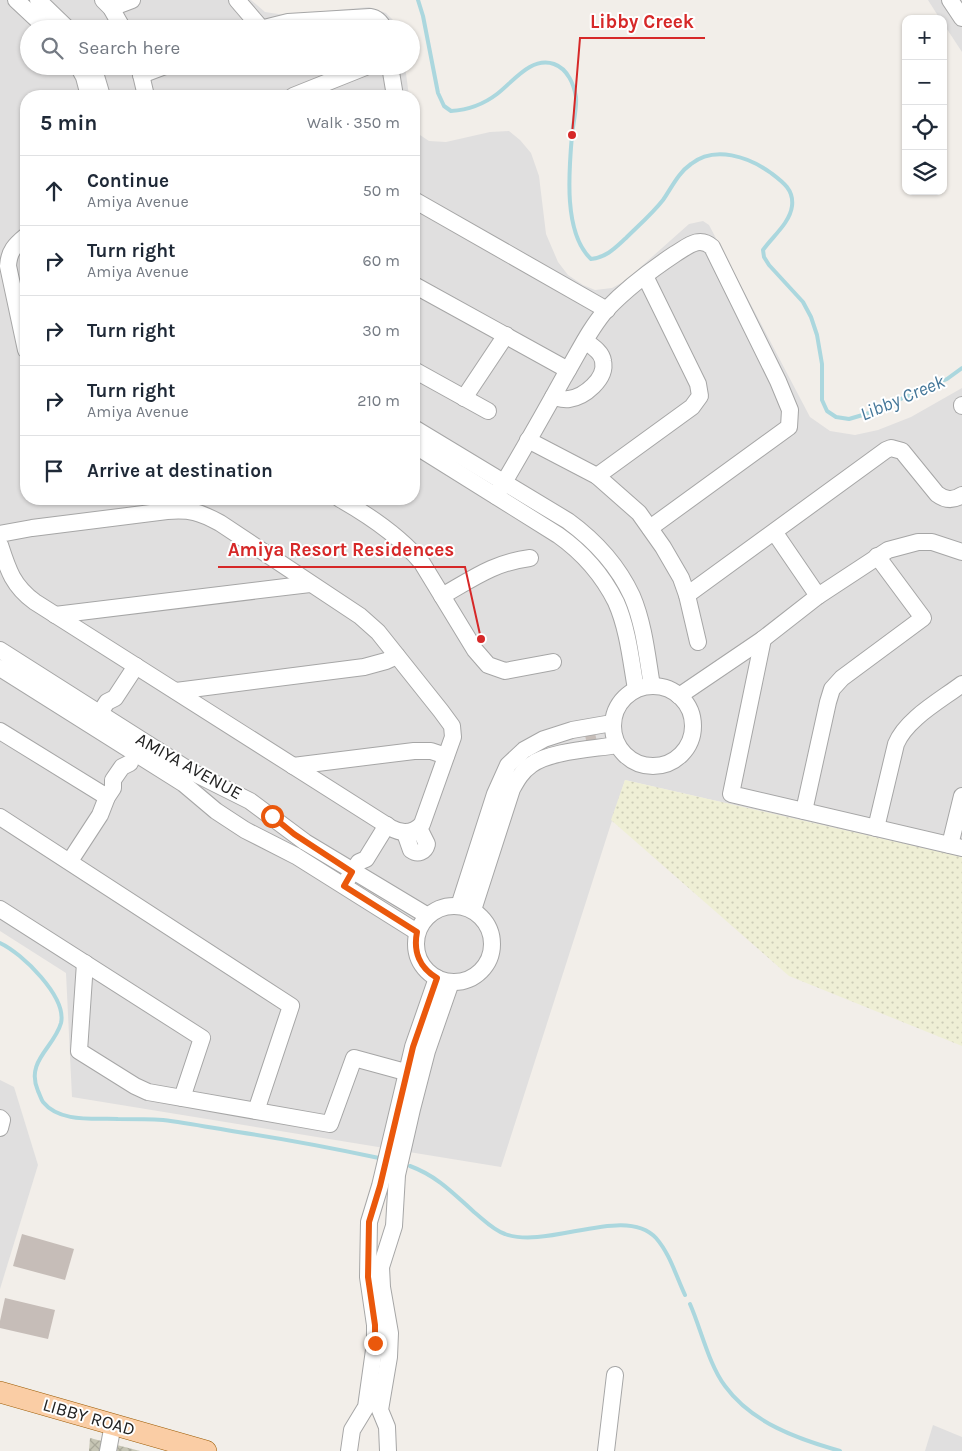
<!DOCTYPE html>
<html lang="en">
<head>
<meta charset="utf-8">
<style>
  :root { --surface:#fff; --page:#f6f6f7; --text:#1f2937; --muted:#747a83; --line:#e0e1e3 }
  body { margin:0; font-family:Karla,sans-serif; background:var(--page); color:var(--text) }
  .controls { position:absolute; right:15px; top:15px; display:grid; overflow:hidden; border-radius:10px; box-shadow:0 1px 4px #0004 }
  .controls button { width:45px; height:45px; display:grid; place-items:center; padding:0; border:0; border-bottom:1px solid var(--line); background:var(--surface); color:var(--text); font:25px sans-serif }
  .stop { position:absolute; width:15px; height:15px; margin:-11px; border:4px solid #ea580c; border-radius:50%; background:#fff }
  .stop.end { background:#ea580c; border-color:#fff; box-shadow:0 1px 5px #0008 }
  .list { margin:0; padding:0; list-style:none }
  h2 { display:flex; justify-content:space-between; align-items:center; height:65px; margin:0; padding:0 20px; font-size:21px }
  h2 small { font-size:16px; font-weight:400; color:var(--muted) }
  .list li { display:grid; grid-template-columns:32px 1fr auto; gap:15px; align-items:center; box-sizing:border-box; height:70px; padding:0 20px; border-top:1px solid var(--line) }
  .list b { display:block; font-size:19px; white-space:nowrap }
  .list p { margin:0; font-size:16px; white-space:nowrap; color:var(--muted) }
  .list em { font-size:16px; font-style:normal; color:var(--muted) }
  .icon { flex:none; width:28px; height:28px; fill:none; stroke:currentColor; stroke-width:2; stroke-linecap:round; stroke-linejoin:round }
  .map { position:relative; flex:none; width:962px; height:1451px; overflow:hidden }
  .search { position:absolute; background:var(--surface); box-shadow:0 1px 4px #0004; left:20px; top:20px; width:400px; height:55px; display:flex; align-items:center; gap:12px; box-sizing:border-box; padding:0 18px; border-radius:28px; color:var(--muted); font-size:19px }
  .panel { position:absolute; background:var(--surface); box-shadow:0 1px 4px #0004; left:20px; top:90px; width:400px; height:415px; border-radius:20px }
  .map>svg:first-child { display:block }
</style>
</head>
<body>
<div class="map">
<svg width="962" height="1451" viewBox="0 0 962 1451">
  <defs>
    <pattern id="construction-cross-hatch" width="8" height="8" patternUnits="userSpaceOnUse" patternTransform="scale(1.25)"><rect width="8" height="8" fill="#c6c5b4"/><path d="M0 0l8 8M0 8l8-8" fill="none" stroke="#aaa99a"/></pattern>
    <pattern id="farmland-dots" width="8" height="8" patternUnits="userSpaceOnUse" patternTransform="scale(1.25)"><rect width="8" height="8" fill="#efefd5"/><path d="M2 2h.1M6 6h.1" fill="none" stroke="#cdcdb7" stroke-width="1.8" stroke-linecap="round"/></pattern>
  </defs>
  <rect width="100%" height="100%" fill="#f2eee9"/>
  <g fill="#e0dfdf">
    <path d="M0 0H251L265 12 285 15 369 7 386 13 396 23 397 29H29V66H405L409 96H26V499H414V126L417 133 429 141 446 142 490 132 509 131 520 140 531 153 539 176 546 234 558 262 568 275 583 285 595 290 612 288 625 281 689 224 703 221 709 225 810 417 830 431 855 435 878 430 911 417 962 388V857L625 780 501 1167 72 1097 66 973 0 931Z"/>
    <path d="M928 0H962V52L943 23V19H940Z"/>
    <path d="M0 1080 14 1087 38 1165 0 1289Z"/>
    <path d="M933 1425 962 1437V1451H925Z"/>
  </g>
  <path fill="url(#construction-cross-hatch)" d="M90 1438 140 1451H89Z"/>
  <path fill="url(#farmland-dots)" d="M625 780 962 857V1046L789 976 611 820Z"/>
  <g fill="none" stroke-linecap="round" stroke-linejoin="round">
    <g stroke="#abd7de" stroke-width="4">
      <path d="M418 0 423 16 438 93 444 106 451 111C467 110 484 104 497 94 513 82 531 56 554 64 568 69 574 85 576 97 577 109 573 123 572 135 569 170 563 233 591 259 607 257 615 248 626 238 638 226 652 214 663 200 672 187 678 173 691 164 715 145 749 157 771 173 783 182 794 190 792 206 790 223 772 237 763 250L764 257 769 265 803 302 811 317 817 335 822 364V400L827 411 836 417 849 419 866 414 947 379 962 368"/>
      <path d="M0 943C22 953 67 997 61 1023 54 1048 25 1061 38 1091 40 1095 41 1099 43 1102 60 1123 94 1118 118 1119 133 1119 148 1119 163 1120 188 1123 213 1128 238 1132 285 1139 332 1148 379 1158"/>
      <path d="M410 1166C437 1176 453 1193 474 1212 484 1220 493 1230 505 1234 548 1250 625 1204 656 1238 670 1254 676 1276 685 1295"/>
      <path d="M690 1304C701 1329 709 1365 725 1386 752 1423 798 1439 840 1451"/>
    </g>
  </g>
  <g fill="#c6bdb8">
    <path d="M595 733 597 742 587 745 585 735Z"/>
    <path d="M22 1234 74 1249 65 1280 13 1266Z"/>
    <path d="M5 1298 55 1310 48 1339 0 1328V1321Z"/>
  </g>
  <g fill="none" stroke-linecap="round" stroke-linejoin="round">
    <defs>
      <g id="minor">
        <path d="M16 0 47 29"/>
        <path d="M38 0 68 29"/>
        <path d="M103 0 111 8 123 29"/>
        <path d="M237 0 261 28"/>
        <path d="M950 0 962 18"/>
        <path d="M111 8 132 0"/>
        <path d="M260 29 288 22 370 17C377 18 381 22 384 29"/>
        <path d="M78 66 84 77 89 96"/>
        <path d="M93 66 102 96"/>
        <path d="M139 66 146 96"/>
        <path d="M390 66 395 96"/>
        <path d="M141 75 165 66"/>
        <path d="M293 96 368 66"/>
        <path d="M414 200 607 310"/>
        <path d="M26 236C15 245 9 251 8 266L26 350"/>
        <path d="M414 285 568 370"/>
        <path d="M414 370 488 411"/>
        <path d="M553 397C558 398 563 400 569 399 584 397 607 379 603 361 602 352 592 346 585 341"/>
        <path d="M464 398 506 335"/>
        <path d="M962 405V406"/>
        <path d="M414 428 568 521C594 540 618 566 632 596 644 624 647 656 652 686"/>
        <path d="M528 440 597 476 639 513 663 547 681 578 687 595 698 642"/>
        <path d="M414 445 558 535C582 552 603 576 616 602 628 629 631 661 636 689"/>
        <path d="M597 476 692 407 700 396 698 384 645 276"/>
        <path d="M496 496C519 457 542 417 564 377 578 354 589 329 607 309 627 288 651 270 675 254 687 247 699 235 712 247L778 381 790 410 789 427 650 528"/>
        <path d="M340 499C370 516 400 536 422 563L475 650 488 665 505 671 553 662"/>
        <path d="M775 533 818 596"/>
        <path d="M0 534 32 528 167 511C190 509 200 512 220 523L360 616 378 632 441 711 452 726 453 737 422 824C413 834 402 834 391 828L35 602C13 586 8 570 0 545"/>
        <path d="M687 595 886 450 891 448 902 451 937 494C945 500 953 501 962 495"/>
        <path d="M442 596C472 579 495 562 530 558"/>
        <path d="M55 615 310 584"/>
        <path d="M763 639 731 794 962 848"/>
        <path d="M0 650 192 772 250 801 305 842 428 916"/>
        <path d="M0 668 184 784 216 811 245 830 296 856 417 932"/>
        <circle cx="653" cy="726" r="40"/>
        <path d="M176 691 364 667 386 661 397 656"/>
        <path d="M679 696 763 639 818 596 888 550 918 542H932L962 552"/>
        <path d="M94 722 107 702 115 698 136 666"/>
        <path d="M0 731 107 797"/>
        <path d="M293 766 414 751H431L446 756"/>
        <path d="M804 811 828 702 832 689 842 678 923 618 877 556"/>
        <path d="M0 817 291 1006 256 1111"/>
        <path d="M876 828 896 744C906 719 941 700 962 684"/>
        <path d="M405 833 411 850C418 855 425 852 427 844L419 828"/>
        <path d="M950 845 962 796"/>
        <path d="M70 861 100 815 107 797 113 788V780L122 767 130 763"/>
        <path d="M347 880 359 862 366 859 387 825"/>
        <circle cx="454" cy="944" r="38"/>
        <path d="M459 906 495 794 508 765 524 750 544 739 572 730 612 723"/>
        <path d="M0 909 202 1038 182 1098"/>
        <path d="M473 910 512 789C517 780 522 771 531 765 549 751 594 749 617 745"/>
        <path d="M85 963 79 1051 135 1086 148 1092 330 1124 354 1058 420 1076"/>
        <path d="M0 1118 2 1120 0 1128"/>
        <path d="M108 1451 113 1424"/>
        <path d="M349 1451 352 1430 366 1407 375 1343V1325L368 1277 369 1222 380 1186 413 1047 437 978"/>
        <path d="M388 1451 387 1427 380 1410 389 1357 390 1333 382 1287 381 1267 394 1226 397 1175 412 1109 427 1051 451 982"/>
        <path d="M606 1451 615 1375"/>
      </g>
      <path id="major" d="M0 1392 206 1451"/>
    </defs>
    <use href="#minor" stroke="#a6a6a6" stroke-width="18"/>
    <use href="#major" stroke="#9c5b03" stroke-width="22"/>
    <use href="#minor" stroke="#fff" stroke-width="16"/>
    <use href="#major" stroke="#facda5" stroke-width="21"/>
  </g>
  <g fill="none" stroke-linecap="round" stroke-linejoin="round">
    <path stroke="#ea580c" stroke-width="6" d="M272 816 294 834 352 872 344 886 417 932C413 952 420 968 437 978L413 1047 380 1186 369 1222 368 1277 375 1325V1343"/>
  </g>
  <g text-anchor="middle" stroke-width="4" stroke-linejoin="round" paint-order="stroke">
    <g font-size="18" fill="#222" stroke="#fff">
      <text transform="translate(189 766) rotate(29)" y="6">AMIYA AVENUE</text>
      <text transform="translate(89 1417) rotate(16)" y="6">LIBBY ROAD</text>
    </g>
    <g font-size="19" font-style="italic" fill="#457799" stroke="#fff">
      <text transform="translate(902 397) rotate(-23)" y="7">Libby Creek</text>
    </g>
  </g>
  <path fill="none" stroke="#d62828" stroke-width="2" d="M572 135L580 38H705M481 639L465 567H218"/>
  <g fill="#d62828" stroke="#fff" stroke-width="2">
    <circle cx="572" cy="135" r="5"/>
    <circle cx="481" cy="639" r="5"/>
  </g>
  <g font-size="19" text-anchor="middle" font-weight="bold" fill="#d62828" stroke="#fff" stroke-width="4" stroke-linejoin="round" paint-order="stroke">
    <text x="642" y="28">Libby Creek</text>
    <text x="341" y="556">Amiya Resort Residences</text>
  </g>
</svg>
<div class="controls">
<button>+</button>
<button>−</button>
<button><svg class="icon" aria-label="locate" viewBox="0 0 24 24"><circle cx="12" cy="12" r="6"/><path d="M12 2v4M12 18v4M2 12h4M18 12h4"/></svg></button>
<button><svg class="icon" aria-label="layers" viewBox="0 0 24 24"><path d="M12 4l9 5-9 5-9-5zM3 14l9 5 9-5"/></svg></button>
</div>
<div class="stop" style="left:272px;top:816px"></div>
<div class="stop end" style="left:375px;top:1343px"></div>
<div class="search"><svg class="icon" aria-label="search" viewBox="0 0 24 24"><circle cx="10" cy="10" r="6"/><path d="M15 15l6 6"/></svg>Search here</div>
<section class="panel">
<h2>5 min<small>Walk · 350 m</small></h2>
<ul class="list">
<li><svg class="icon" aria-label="ahead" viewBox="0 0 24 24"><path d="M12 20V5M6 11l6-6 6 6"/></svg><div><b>Continue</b><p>Amiya Avenue</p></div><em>50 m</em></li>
<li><svg class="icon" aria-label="right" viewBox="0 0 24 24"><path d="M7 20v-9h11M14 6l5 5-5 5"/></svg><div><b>Turn right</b><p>Amiya Avenue</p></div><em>60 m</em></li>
<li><svg class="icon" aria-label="right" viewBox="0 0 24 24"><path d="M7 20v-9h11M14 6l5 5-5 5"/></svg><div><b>Turn right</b></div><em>30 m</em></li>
<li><svg class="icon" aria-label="right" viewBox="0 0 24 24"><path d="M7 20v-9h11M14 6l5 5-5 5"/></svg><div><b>Turn right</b><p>Amiya Avenue</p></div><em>210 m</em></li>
<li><svg class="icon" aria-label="arrive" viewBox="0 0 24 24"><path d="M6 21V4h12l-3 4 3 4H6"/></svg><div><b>Arrive at destination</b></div></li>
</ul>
</section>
</div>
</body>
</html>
